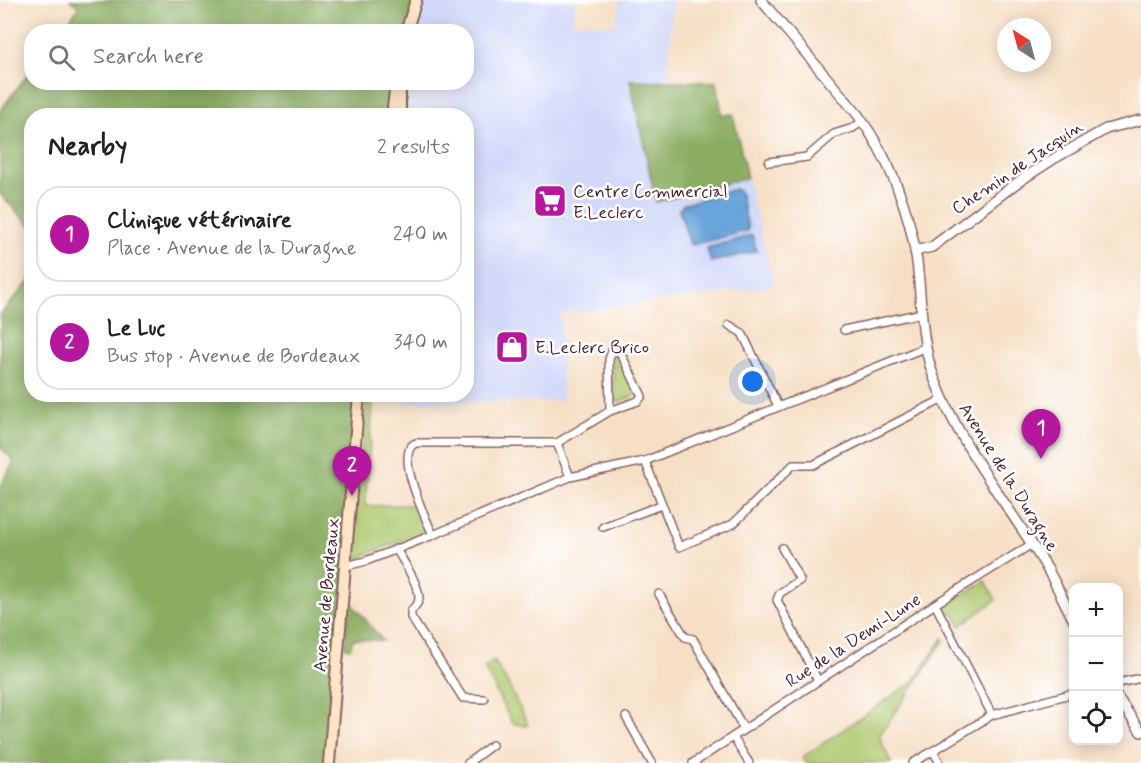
<!DOCTYPE html>
<html lang="en">
<head>
<meta charset="utf-8">
<style>
  :root { --surface:#fff; --page:#f6f6f6; --text:#222; --muted:#767676; --line:#e0e0e0; --accent:#b5179e }
  body { margin:0; font-family:Mynerve,sans-serif; background:var(--page); color:var(--text) }
  .controls { position:absolute; right:18px; bottom:18px; display:grid; overflow:hidden; border-radius:12px; box-shadow:0 3px 15px #0003 }
  .controls button { width:54px; height:54px; display:grid; place-items:center; padding:0; border:0; border-bottom:2px solid var(--line); background:var(--surface); color:var(--text); font:30px sans-serif }
  .compass { position:absolute; left:997px; top:18px; width:54px; height:54px; border-radius:50%; background:var(--surface); box-shadow:0 3px 15px #0003; rotate:324deg }
  .you { position:absolute; left:753px; top:382px; width:21px; height:21px; margin:-15px; border:4px solid #fff; border-radius:50%; background:#1a73e8; box-shadow:0 0 0 9px #1a73e833 }
  .badge { display:grid; place-items:center; width:39px; height:39px; border-radius:50%; background:var(--accent); color:#fff; font-size:20px; font-weight:700 }
  .pin { position:absolute; translate:-50% -50px; filter:drop-shadow(0 2px 3px #0008) }
  .pin::after { content:''; position:absolute; top:32px; width:21px; height:18px; background:inherit; clip-path:polygon(0 0,100% 0,50% 100%) }
  .list { margin:0; padding:0; list-style:none }
  h2 { display:flex; justify-content:space-between; align-items:center; height:78px; margin:0; padding:0 24px; font-size:26px }
  h2 small { font-size:20px; font-weight:400; color:var(--muted) }
  .list li { display:grid; grid-template-columns:39px 1fr auto; gap:18px; align-items:center; box-sizing:border-box; height:96px; margin:0 12px 12px; padding:0 12px; border:2px solid var(--line); border-radius:24px }
  .list b { display:block; font-size:22px; white-space:nowrap }
  .list p { margin:0; font-size:20px; white-space:nowrap; color:var(--muted) }
  .list em { font-size:20px; font-style:normal; color:var(--muted) }
  .icon { flex:none; width:33px; height:33px; fill:none; stroke:currentColor; stroke-width:2; stroke-linecap:round; stroke-linejoin:round }
  .map { position:relative; flex:none; width:1141px; height:763px; overflow:hidden }
  .search { position:absolute; background:var(--surface); box-shadow:0 3px 15px #0003; left:24px; top:24px; width:450px; height:66px; display:flex; align-items:center; gap:15px; box-sizing:border-box; padding:0 21px; border-radius:24px; color:var(--muted); font-size:22px }
  .panel { position:absolute; background:var(--surface); box-shadow:0 3px 15px #0003; left:24px; top:108px; width:450px; height:294px; border-radius:24px }
  .map>svg:first-child { display:block }
</style>
</head>
<body>
<div class="map">
<svg width="1141" height="763" viewBox="0 0 1141 763">
  <rect width="100%" height="100%" fill="#fff"/>
  <filter id="ink" filterUnits="userSpaceOnUse"><feTurbulence type="fractalNoise" baseFrequency=".0167" numOctaves="2"/><feDisplacementMap in="SourceGraphic" scale="12" xChannelSelector="R" yChannelSelector="G"/><feConvolveMatrix kernelMatrix="1 2 1 2 8 2 1 2 1" color-interpolation-filters="sRGB"/></filter>
  <filter id="wash" filterUnits="userSpaceOnUse"><feTurbulence type="fractalNoise" baseFrequency=".008" numOctaves="4" result="noise"/><feDisplacementMap in="SourceGraphic" scale="24" xChannelSelector="R" yChannelSelector="G"/><feGaussianBlur stdDeviation="1.35" result="paint"/><feColorMatrix in="noise" values="0 0 0 0 0 0 0 0 0 0 0 0 0 0 0 0 0 1.4 0 .05"/><feComposite in="paint" operator="in"/></filter>
  <g filter="url(#wash)">
    <rect width="100%" height="100%" fill="#f6dfc5"/>
    <path fill="#d2d9f9" d="M422 0H576L573 21 616 26 620 0H673L667 81 630 80 656 201 747 178 774 286 561 314 562 401 366 403 367 395 466 394V116L401 115 404 83 466 82V32L414 31Z"/>
    <g fill="#aec970" stroke="#7c744e" stroke-width="1.5">
      <path d="M613 357H618L636 390V395L619 402 613 399Z"/>
      <path d="M366 403H373L365 506 415 505 425 528V531L361 557 359 562 352 558Z"/>
      <path d="M986 581 996 600 960 626 954 613 945 617 940 608Z"/>
      <path d="M943 638 944 641 879 736 891 763H806L803 757 914 681Z"/>
      <path d="M494 661 507 682 528 725 525 726 512 723 484 667Z"/>
    </g>
    <g fill="#8aad62" stroke="#6a6646" stroke-width="1.5">
      <path d="M70 0H416L408 31 61 32 79 7Z"/>
      <path d="M31 70 32 82 400 83V115L32 116 31 227 0 194V111Z"/>
      <path d="M630 80 717 82 722 115 733 114 747 178 656 202Z"/>
      <path d="M31 279 32 394 359 395 329 763H0V487L14 461 0 447V315Z"/>
      <path d="M349 600 383 641 353 639 350 649 345 647Z"/>
    </g>
    <g fill="#69a4da" stroke="#5a6282" stroke-width="1.5">
      <path d="M735 189 740 191 748 228 747 231 692 245 690 244 679 209 684 204Z"/>
      <path d="M752 235 757 251 711 262 707 248Z"/>
    </g>
  </g>
  <g filter="url(#ink)">
    <g fill="none" stroke-linecap="round" stroke-linejoin="round">
      <defs>
        <g id="minor">
          <path d="M769 162 807 157 834 134 853 128 863 121"/>
          <path d="M729 325 742 333 778 406"/>
          <path d="M844 330 922 313"/>
          <path d="M557 443 610 411 638 401 642 396 620 352 612 351 609 359 610 411"/>
          <path d="M645 461 679 547 733 524 793 465H813L943 399"/>
          <path d="M603 527 661 505"/>
          <path d="M433 535C426 519 393 451 416 443H557L570 477"/>
          <path d="M782 548 800 580 780 593 777 600 818 681"/>
          <path d="M396 549C403 561 420 586 419 599 418 604 414 607 411 611V617L463 698 484 699"/>
          <path d="M346 566 366 561 433 535 570 477 645 461 926 347"/>
          <path d="M659 594 685 637 693 639 744 729"/>
          <path d="M935 604 992 715"/>
          <path d="M1118 683 1141 678"/>
          <path d="M626 717 652 763"/>
          <path d="M733 737 749 763"/>
          <path d="M933 751 940 763"/>
          <path d="M468 763 492 745"/>
          <path d="M693 763 935 604 1032 544"/>
          <path d="M913 763 992 715 1074 693"/>
        </g>
        <g id="tertiary">
          <path d="M761 0 858 115C889 157 910 211 917 262 922 301 920 342 935 380 960 445 1005 501 1042 560 1054 579 1063 600 1074 621"/>
          <path d="M915 251 932 247 1018 182 1055 158 1106 129 1141 120"/>
          <path d="M1118 698 1141 732"/>
        </g>
        <g id="secondary">
          <path d="M406 32 416 0"/>
          <path d="M400 86V116"/>
          <path d="M392 116 396 82"/>
          <path d="M329 763 359 394"/>
        </g>
      </defs>
      <use href="#minor" stroke="#866261" stroke-width="10"/>
      <use href="#tertiary" stroke="#866261" stroke-width="12"/>
      <use href="#secondary" stroke="#866261" stroke-width="14"/>
      <use href="#minor" stroke="#fff" stroke-width="7"/>
      <use href="#tertiary" stroke="#fff" stroke-width="9"/>
      <use href="#secondary" stroke="#ffe4c6" stroke-width="10"/>
    </g>
  </g>
  <defs>
    <symbol id="supermarket-square" viewBox="-11 -11 22 22"><rect x="-9" y="-9" width="18" height="18" rx="4" fill="#b5179e" stroke="#fff"/><path d="M-6-5.5h2.5l.6 2H6L4.5 2H-2.5L-4.4-4H-6ZM-1.5 3.2a1.3 1.3 0 1 0 .1 0ZM3 3.2a1.3 1.3 0 1 0 .1 0Z" fill="#fff"/></symbol>
    <symbol id="shop-square" viewBox="-11 -11 22 22"><rect x="-9" y="-9" width="18" height="18" rx="4" fill="#b5179e" stroke="#fff"/><path d="M-5-2.5h2.3a2.7 3.5 0 0 1 5.4 0H5L5.5 6h-11ZM-1.5-2.5h3a1.5 2.3 0 0 0-3 0Z" fill="#fff"/></symbol>
  </defs>
  <g fill-rule="evenodd">
    <use href="#supermarket-square" x="531" y="182" width="38" height="38"/>
    <use href="#shop-square" x="493" y="328" width="38" height="38"/>
  </g>
  <g text-anchor="middle" stroke-width="5" stroke-linejoin="round" paint-order="stroke">
    <g font-size="18" fill="#4a1f2b" stroke="#fff">
      <text transform="translate(1017 167) rotate(-34)" y="6">Chemin de Jacquin</text>
      <text transform="translate(1009 477) rotate(58)" y="6">Avenue de la Duragne</text>
      <text transform="translate(326 595) rotate(-85)" y="6">Avenue de Bordeaux</text>
      <text transform="translate(853 640) rotate(-33)" y="6">Rue de la Demi-Lune</text>
    </g>
    <g font-size="18" fill="#4a1f2b" stroke="#fff" text-anchor="start">
      <text x="573" y="197">Centre Commercial<tspan x="573" dy="21">E.Leclerc</tspan></text>
      <text x="535" y="353">E.Leclerc Brico</text>
    </g>
  </g>
</svg>
<div class="controls">
<button>+</button>
<button>−</button>
<button><svg class="icon" aria-label="locate" viewBox="0 0 24 24"><circle cx="12" cy="12" r="6"/><path d="M12 2v4M12 18v4M2 12h4M18 12h4"/></svg></button>
</div>
<svg class="compass" viewBox="-18 -18 36 36"><path d="M0-13l5 13h-10z" fill="#e53935"/><path d="M0 13l5-13h-10z" fill="#767676"/></svg>
<div class="you"></div>
<div class="pin badge" style="left:1041px;top:459px">1</div>
<div class="pin badge" style="left:352px;top:496px">2</div>
<div class="search"><svg class="icon" aria-label="search" viewBox="0 0 24 24"><circle cx="10" cy="10" r="6"/><path d="M15 15l6 6"/></svg>Search here</div>
<section class="panel">
<h2>Nearby<small>2 results</small></h2>
<ul class="list">
<li><span class="badge">1</span><div><b>Clinique vétérinaire</b><p>Place · Avenue de la Duragne</p></div><em>240 m</em></li>
<li><span class="badge">2</span><div><b>Le Luc</b><p>Bus stop · Avenue de Bordeaux</p></div><em>340 m</em></li>
</ul>
</section>
</div>
</body>
</html>
